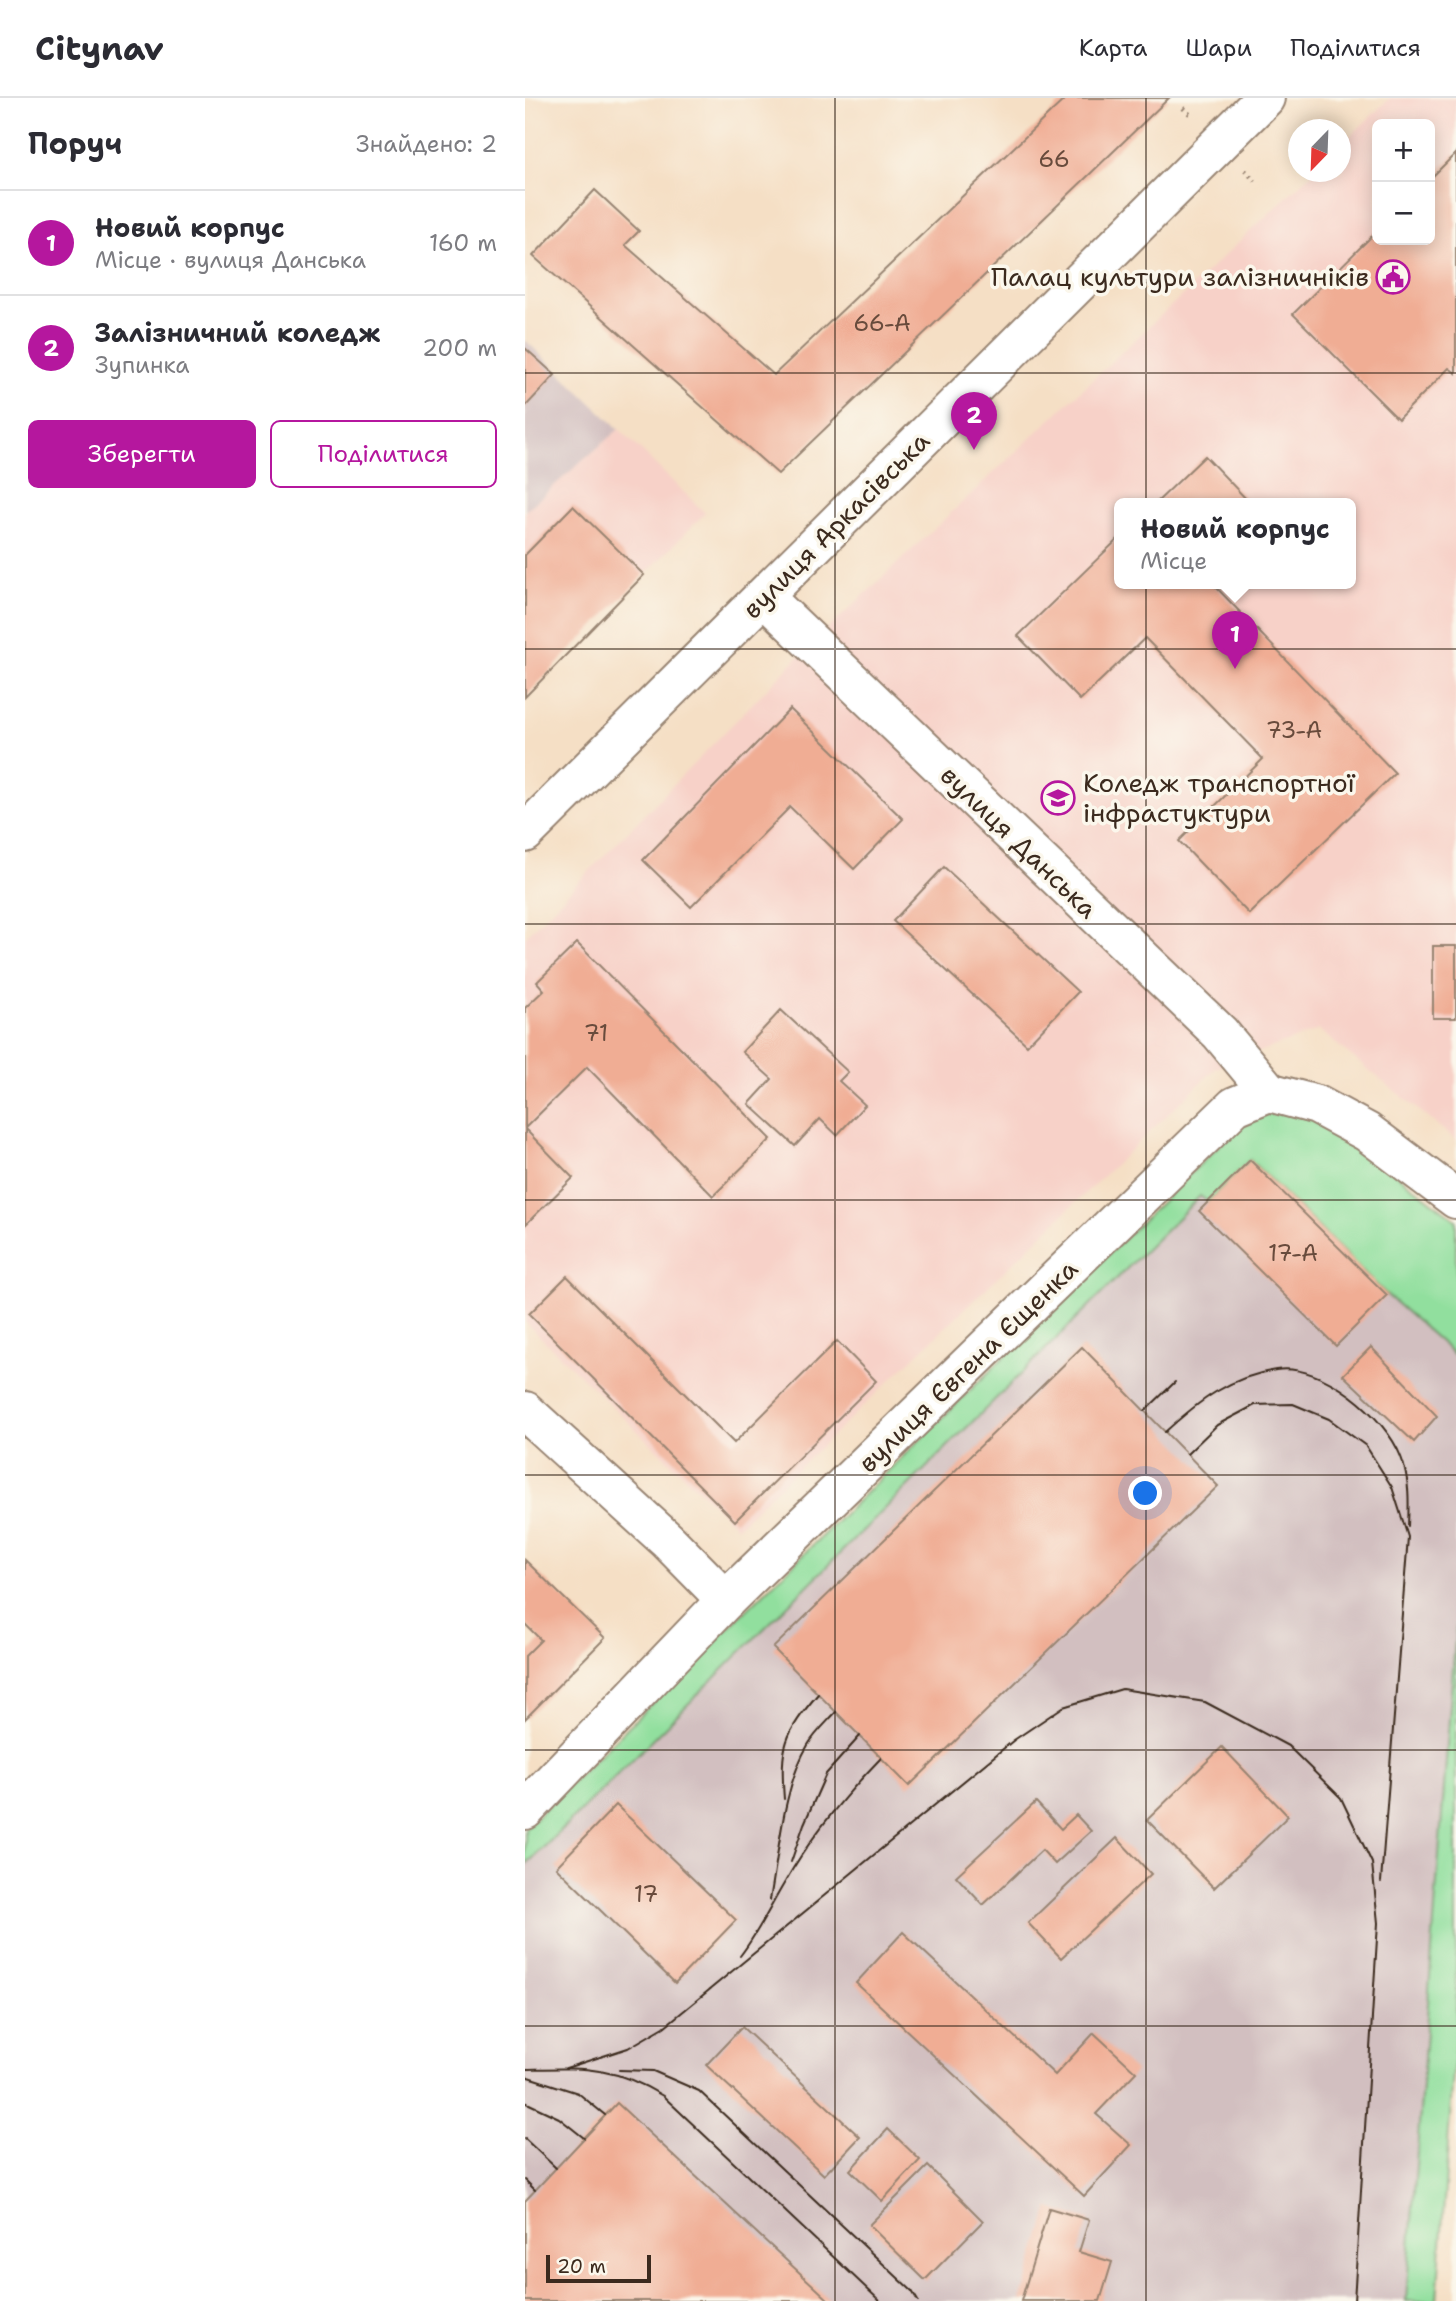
<!DOCTYPE html>
<html lang="uk">
<head>
<meta charset="utf-8">
<style>
  :root { --surface:#fff; --page:#f2f2f3; --text:#2b2b33; --muted:#7c7c81; --line:#e1e1e2; --accent:#b5179e }
  body { margin:0; font-family:"Shantell Sans",sans-serif; background:var(--page); color:var(--text) }
  .controls { position:absolute; right:21px; top:21px; display:grid; overflow:hidden; border-radius:10px; box-shadow:0 4px 18px #0003 }
  .controls button { width:63px; height:63px; display:grid; place-items:center; padding:0; border:0; border-bottom:2px solid var(--line); background:var(--surface); color:var(--text); font:35px sans-serif }
  .compass { position:absolute; left:763px; top:21px; width:63px; height:63px; border-radius:50%; background:var(--surface); box-shadow:0 4px 18px #0003; rotate:203deg }
  .scale { position:absolute; left:21px; bottom:18px; width:105px; box-sizing:border-box; padding-left:7px; border:4px solid #3b2a1e; border-top:0; font-size:19px; line-height:24px; white-space:nowrap; color:#3b2a1e; -webkit-text-stroke:5px #fbf7ec; paint-order:stroke }
  .you { position:absolute; left:621px; top:1396px; width:24px; height:24px; margin:-18px; border:5px solid #fff; border-radius:50%; background:#1a73e8; box-shadow:0 0 0 10px #1a73e833 }
  .badge { display:grid; place-items:center; width:46px; height:46px; border-radius:50%; background:var(--accent); color:#fff; font-size:23px; font-weight:700 }
  .pin { position:absolute; translate:-50% -58px; filter:drop-shadow(0 2px 4px #0008) }
  .pin::after { content:''; position:absolute; top:37px; width:24px; height:21px; background:inherit; clip-path:polygon(0 0,100% 0,50% 100%) }
  .popup { position:absolute; left:589px; top:400px; width:242px; height:91px; box-sizing:border-box; display:grid; place-content:center; border-radius:10px; background:var(--surface); filter:drop-shadow(0 2px 5px #0005); font-size:23px; white-space:nowrap; color:var(--muted) }
  .popup b { font-size:26px; color:var(--text) }
  .popup::after { content:''; position:absolute; left:50%; top:100%; margin-left:-14px; border:14px solid transparent; border-top-color:var(--surface) }
  .list { margin:0; padding:0; list-style:none }
  h2 { display:flex; justify-content:space-between; align-items:center; height:91px; margin:0; padding:0 28px; font-size:30px }
  h2 small { font-size:23px; font-weight:400; color:var(--muted) }
  .list li { display:grid; grid-template-columns:46px 1fr auto; gap:21px; align-items:center; box-sizing:border-box; height:105px; padding:0 28px; border-top:2px solid var(--line) }
  .list b { display:block; font-size:26px; white-space:nowrap }
  .list p { margin:0; font-size:23px; white-space:nowrap; color:var(--muted) }
  .list em { font-size:23px; font-style:normal; color:var(--muted) }
  .actions { display:flex; gap:14px; padding:21px 28px }
  .actions a { flex:1; padding:16px 0; border:2px solid var(--accent); border-radius:10px; text-align:center; font-size:24px; color:var(--accent) }
  .actions .main { background:var(--accent); color:#fff }
  .map { position:relative; flex:none; width:931px; height:2203px; overflow:hidden }
  header { display:flex; align-items:center; gap:42px; box-sizing:border-box; height:98px; padding:0 35px; background:var(--surface); border-bottom:2px solid var(--line) }
  header strong { font-size:33px }
  nav { display:flex; gap:38px; margin-inline-start:auto; font-size:24px }
  main { display:flex }
  aside { flex:1; background:var(--surface) }
  .map>svg:first-child { display:block }
</style>
</head>
<body>
<header>
<strong>Citynav</strong>
<nav><a>Карта</a><a>Шари</a><a>Поділитися</a></nav>
</header>
<main>
<aside>
<h2>Поруч<small>Знайдено: 2</small></h2>
<ul class="list">
<li><span class="badge">1</span><div><b>Новий корпус</b><p>Місце · вулиця Данська</p></div><em>160 m</em></li>
<li><span class="badge">2</span><div><b>Залізничний коледж</b><p>Зупинка</p></div><em>200 m</em></li>
</ul>
<div class="actions"><a class="main">Зберегти</a><a>Поділитися</a></div>
</aside>
<div class="map">
<svg width="931" height="2203" viewBox="0 0 931 2203">
  <rect width="100%" height="100%" fill="#fbf7ec"/>
  <filter id="ink" filterUnits="userSpaceOnUse"><feTurbulence type="fractalNoise" baseFrequency=".0143" numOctaves="2"/><feDisplacementMap in="SourceGraphic" scale="14" xChannelSelector="R" yChannelSelector="G"/><feConvolveMatrix kernelMatrix="1 2 1 2 8 2 1 2 1" color-interpolation-filters="sRGB"/></filter>
  <filter id="wash" filterUnits="userSpaceOnUse"><feTurbulence type="fractalNoise" baseFrequency=".00686" numOctaves="4" result="noise"/><feDisplacementMap in="SourceGraphic" scale="28" xChannelSelector="R" yChannelSelector="G"/><feGaussianBlur stdDeviation="1.57" result="paint"/><feColorMatrix in="noise" values="0 0 0 0 0 0 0 0 0 0 0 0 0 0 0 0 0 1.4 0 .05"/><feComposite in="paint" operator="in"/></filter>
  <g filter="url(#wash)">
    <rect width="100%" height="100%" fill="#f5dfc5"/>
    <g fill="#f7d1c8" fill-rule="evenodd">
      <path d="M865 0H931V1042L794 932 691 970 212 1429 0 1224V839L271 561 788 74H816V47ZM852 26H905V142H852ZM594 405H826V485H594Z"/>
      <path d="M94 331 180 415 0 599V413Z"/>
    </g>
    <g fill="#d2bfc0">
      <path d="M0 242 94 331 0 413Z"/>
      <path d="M725 1062 862 1197 931 1258V1527L881 2203H0V1768L675 1097 683 1104Z"/>
    </g>
    <g fill="#91df9e" stroke="#66845e" stroke-width="2">
      <path d="M750 1008 791 1015 931 1122V1258L862 1197 725 1062 683 1104 675 1098 0 1768V1730L721 1021Z"/>
      <path d="M931 1527V1933L912 2203H881Z"/>
    </g>
    <g id="blocks">
      <g fill="#f0ad94">
        <path d="M541 0H644L253 376 8 158 70 92 114 133 100 147 249 277Z"/>
        <path d="M931 55V275L924 270 873 321 768 216 852 133V142H905V81Z"/>
        <path d="M0 250 30 277 0 309Z"/>
        <path d="M680 358 725 405H631Z"/>
        <path d="M48 408 119 477 0 599V457Z"/>
        <path d="M594 440V485H687L870 675 724 816 654 743 738 661 620 540 555 602 493 538Z"/>
        <path d="M265 611 378 721 329 771 265 709 166 809 118 762Z"/>
        <path d="M419 769 553 894 502 947 368 823Z"/>
        <path d="M52 845 246 1041 188 1098 62 969 0 1030V910L19 892 12 884Z"/>
        <rect x="908" y="848" width="23" height="72"/>
        <path d="M256 912 323 974 314 983 340 1007 312 1037 295 1021 270 1048 224 1006 247 981 217 954Z"/>
        <path d="M0 1031 48 1080 0 1127Z"/>
        <path d="M725 1062 862 1197 811 1248 674 1113Z"/>
        <path d="M42 1178 209 1345 312 1243 351 1283 210 1423 4 1216Z"/>
        <path d="M557 1249 693 1388 384 1688 248 1550Z"/>
        <path d="M846 1249 912 1318 889 1344 818 1277Z"/>
        <path d="M0 1462 80 1540 0 1621V1558L16 1542 0 1526Z"/>
        <path d="M697 1649 763 1718 689 1790 622 1722Z"/>
        <path d="M511 1704 536 1731 551 1717 566 1733 530 1766 517 1752 458 1807 431 1778Z"/>
        <path d="M91 1707 211 1822 150 1885 31 1769Z"/>
        <path d="M592 1740 626 1776 536 1860 503 1825Z"/>
        <path d="M378 1834 530 1977 569 1935 611 1974 571 2016 606 2047 559 2098 331 1885Z"/>
        <path d="M217 1929 335 2039 299 2077 181 1967Z"/>
        <path d="M92 2005 305 2203H0V2103Z"/>
        <path d="M363 2031 395 2062 357 2103 325 2072Z"/>
        <path d="M403 2068 458 2123 400 2182 344 2127Z"/>
        <path d="M524 2110 564 2122 554 2154 587 2164 575 2203H496Z"/>
      </g>
    </g>
  </g>
  <g filter="url(#ink)">
    <use href="#blocks" fill-opacity="0" stroke="#988472" stroke-width="2"/>
    <g fill="none" stroke-linecap="round" stroke-linejoin="round">
      <defs>
        <g id="minor">
          <path d="M239 499 695 935 744 994"/>
          <path d="M0 735 740 0"/>
          <path d="M0 1712 201 1502"/>
        </g>
        <path id="tertiary" d="M0 1313 143 1443 201 1502 710 1008 744 994 792 1007 842 1034 931 1101"/>
      </defs>
      <use href="#minor" stroke="#988472" stroke-width="42"/>
      <use href="#tertiary" stroke="#988472" stroke-width="42"/>
      <g stroke="#988472" stroke-width="4.5" stroke-dasharray="2 5" stroke-linecap="butt">
        <path d="M658 10 668 19"/>
        <path d="M720 72 730 83"/>
      </g>
      <use href="#minor" stroke="#fff" stroke-width="38"/>
      <use href="#tertiary" stroke="#fff" stroke-width="38"/>
      <g stroke="#3b2a1e" stroke-width="2">
        <path d="M620 1313 650 1284"/>
        <path d="M640 1334C674 1303 704 1279 751 1272 798 1265 860 1318 876 1359 885 1381 884 1406 883 1428"/>
        <path d="M662 1356 692 1327 730 1307 768 1306 804 1321 841 1348 867 1389 883 1439 856 1784"/>
        <path d="M259 1701C255 1648 259 1636 293 1596"/>
        <path d="M266 1764 279 1726 301 1676 335 1638"/>
        <path d="M245 1802C254 1754 258 1689 283 1647 290 1635 302 1624 311 1614"/>
        <path d="M215 1858C233 1835 245 1809 260 1784 286 1738 320 1697 356 1660"/>
        <path d="M41 1970 103 1950 139 1929 489 1642 538 1609 597 1591 680 1604 763 1648 816 1700 847 1765 853 1825 829 2203"/>
        <path d="M0 1971C57 1970 88 1967 138 1998L355 2203"/>
        <path d="M94 1972 128 1973 174 1993 387 2193 393 2203"/>
        <path d="M0 1978 53 1995 80 2017"/>
        <path d="M0 2004 34 2020 59 2040"/>
        <path d="M0 2041 31 2070"/>
        <path d="M0 2082 10 2092"/>
      </g>
    </g>
  </g>
  <path fill="none" stroke="#3b2a1e" stroke-width="2" stroke-opacity="0.55" d="M310 0V2203M621 0V2203M0 275H931M0 551H931M0 826H931M0 1102H931M0 1377H931M0 1652H931M0 1928H931"/>
  <defs>
    <symbol id="civic-ring" viewBox="-11 -11 22 22"><circle r="9.5" fill="#fbf7ec" stroke="#b5179e" stroke-width="1.5"/><path d="M-.6-6.5H3V-4.5H.6V-3L4-1V1h2V6H-6V1h2V-1L-.6-3ZM-1.2 2.5V6h2.4V2.5Z" fill="#b5179e"/></symbol>
    <symbol id="university-ring" viewBox="-11 -11 22 22"><circle r="9.5" fill="#fbf7ec" stroke="#b5179e" stroke-width="1.5"/><path d="M0-5L7-2L0 1L-7-2ZM-4 1L0 2.5L4 1V4Q0 6-4 4Z" fill="#b5179e"/></symbol>
  </defs>
  <g fill-rule="evenodd">
    <use href="#civic-ring" x="849" y="160" width="38" height="38"/>
    <use href="#university-ring" x="514" y="681" width="38" height="38"/>
  </g>
  <g text-anchor="middle" stroke-width="7" stroke-linejoin="round" paint-order="stroke">
    <g font-size="23" fill="#684b3c">
      <text x="529" y="69">66</text>
      <text x="357" y="233">66-А</text>
      <text x="769" y="640">73-А</text>
      <text x="71" y="943">71</text>
      <text x="768" y="1163">17-А</text>
      <text x="121" y="1804">17</text>
    </g>
    <g font-size="26" fill="#3b2a1e" stroke="#fbf7ec" text-anchor="end">
      <text x="844" y="188">Палац культури залізничніків</text>
      <text x="558" y="694" text-anchor="start">Коледж транспортної<tspan x="558" dy="30">інфрастуктури</tspan></text>
    </g>
    <g font-size="26" fill="#3b2a1e" stroke="#fbf7ec">
      <text transform="translate(311 427) rotate(-45)" y="9">вулиця Аркасівська</text>
      <text transform="translate(494 744) rotate(44)" y="9">вулиця Данська</text>
      <text transform="translate(443 1268) rotate(-44)" y="9">вулиця Євгена Єщенка</text>
    </g>
  </g>
</svg>
<div class="controls">
<button>+</button>
<button>−</button>
</div>
<svg class="compass" viewBox="-18 -18 36 36"><path d="M0-13l5 13h-10z" fill="#e53935"/><path d="M0 13l5-13h-10z" fill="#7c7c81"/></svg>
<div class="scale">20 m</div>
<div class="you"></div>
<div class="pin badge" style="left:710px;top:571px">1</div>
<div class="popup"><b>Новий корпус</b>Місце</div>
<div class="pin badge" style="left:449px;top:352px">2</div>
</div>
</main>
</body>
</html>
